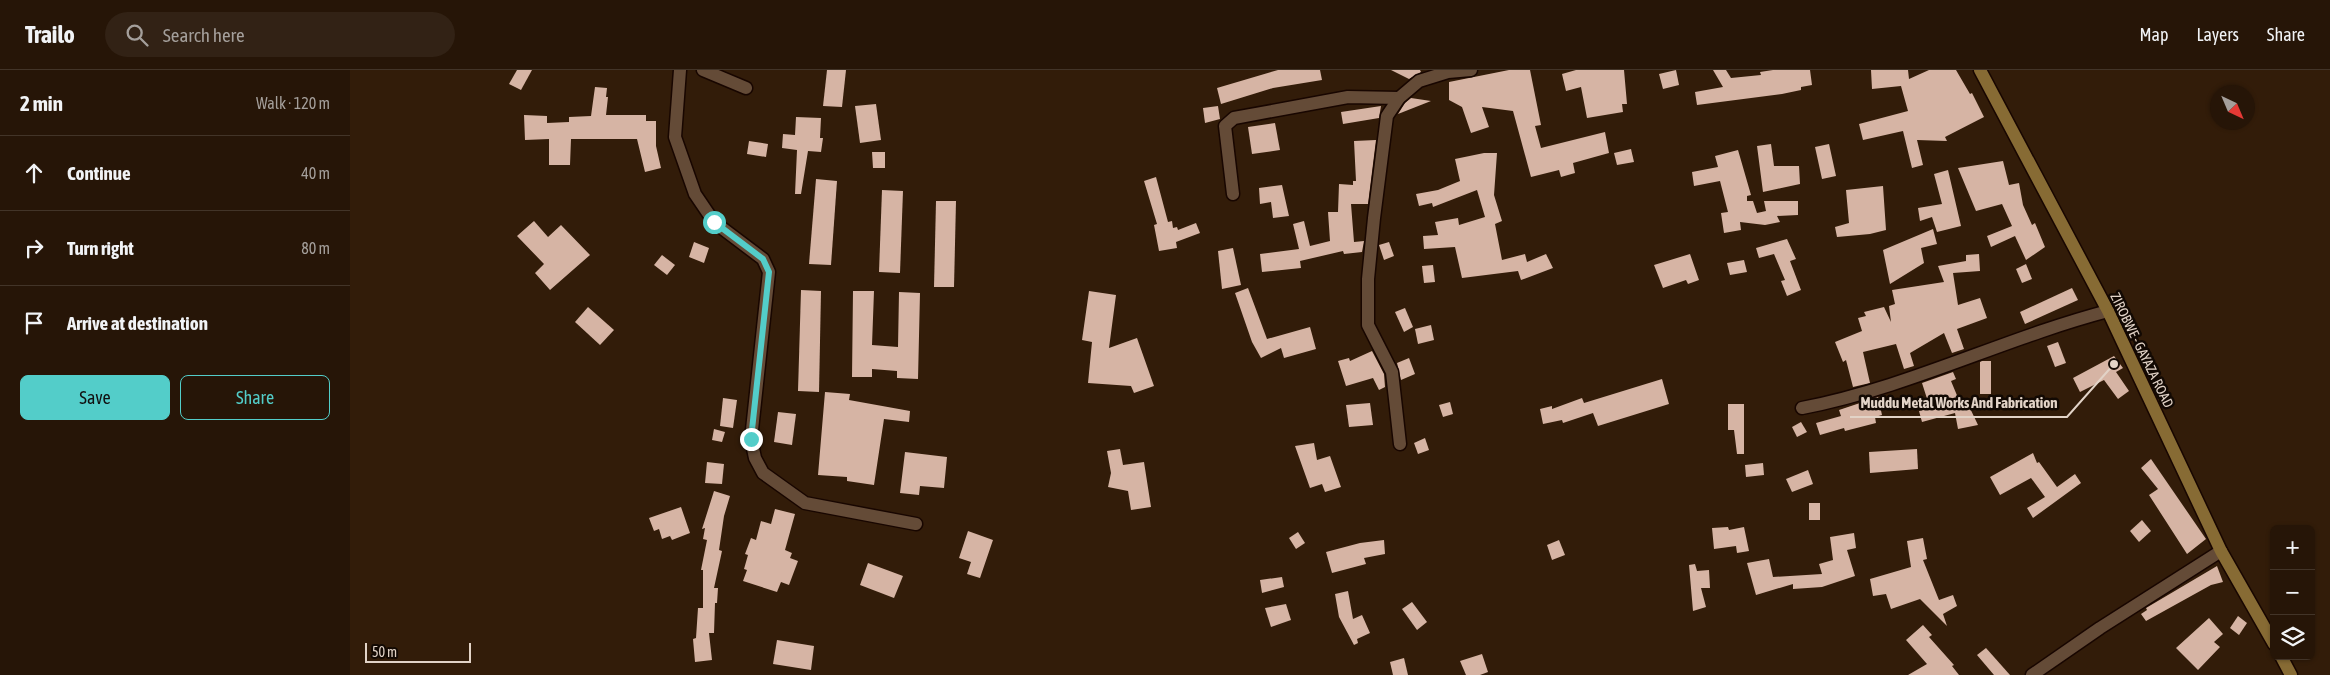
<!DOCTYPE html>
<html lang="en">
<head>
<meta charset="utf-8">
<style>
  :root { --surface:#261507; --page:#322215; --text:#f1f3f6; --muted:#a49f9b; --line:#423428; --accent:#53cdc9 }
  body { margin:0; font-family:"Asap Condensed",sans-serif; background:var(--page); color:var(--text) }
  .controls { position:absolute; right:15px; bottom:15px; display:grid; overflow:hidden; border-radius:8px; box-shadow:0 1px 4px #0004 }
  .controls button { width:45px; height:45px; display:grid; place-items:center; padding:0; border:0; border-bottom:1px solid var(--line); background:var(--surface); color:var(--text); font:25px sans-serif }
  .compass { position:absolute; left:1860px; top:15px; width:45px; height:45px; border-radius:50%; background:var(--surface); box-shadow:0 1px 4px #0004; rotate:136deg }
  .scale { position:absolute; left:15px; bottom:12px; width:106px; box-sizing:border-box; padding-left:5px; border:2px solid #e2d3c7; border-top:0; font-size:14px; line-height:18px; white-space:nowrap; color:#e2d3c7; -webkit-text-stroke:4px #120903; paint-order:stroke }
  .stop { position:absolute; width:15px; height:15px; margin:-11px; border:4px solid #53cdc9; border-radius:50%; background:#fff }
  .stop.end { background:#53cdc9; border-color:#fff; box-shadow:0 1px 5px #0008 }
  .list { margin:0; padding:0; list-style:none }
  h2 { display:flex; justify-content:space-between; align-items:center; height:65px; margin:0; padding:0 20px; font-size:21px }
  h2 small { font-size:16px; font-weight:400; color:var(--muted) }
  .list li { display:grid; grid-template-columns:32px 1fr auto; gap:15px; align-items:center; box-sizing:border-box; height:75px; padding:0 20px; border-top:1px solid var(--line) }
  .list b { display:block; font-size:19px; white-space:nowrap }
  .list em { font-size:16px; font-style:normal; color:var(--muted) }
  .actions { display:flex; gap:10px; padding:15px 20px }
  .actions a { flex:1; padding:11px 0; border:1px solid var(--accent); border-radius:8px; text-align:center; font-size:18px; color:var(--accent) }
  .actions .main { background:var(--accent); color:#111 }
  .icon { flex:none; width:28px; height:28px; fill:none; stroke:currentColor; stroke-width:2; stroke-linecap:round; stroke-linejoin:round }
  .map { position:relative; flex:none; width:1980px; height:605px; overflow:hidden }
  header { display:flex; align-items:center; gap:30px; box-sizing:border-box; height:70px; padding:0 25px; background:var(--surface); border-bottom:1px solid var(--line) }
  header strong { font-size:24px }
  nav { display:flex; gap:28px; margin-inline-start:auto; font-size:18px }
  .search { width:350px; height:45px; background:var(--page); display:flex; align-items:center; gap:12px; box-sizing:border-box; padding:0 18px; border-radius:28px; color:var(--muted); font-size:19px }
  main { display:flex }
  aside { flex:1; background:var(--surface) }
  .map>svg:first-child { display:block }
</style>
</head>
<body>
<header>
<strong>Trailo</strong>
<div class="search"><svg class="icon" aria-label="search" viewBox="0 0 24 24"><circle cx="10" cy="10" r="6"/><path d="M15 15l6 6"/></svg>Search here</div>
<nav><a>Map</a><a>Layers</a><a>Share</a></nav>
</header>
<main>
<aside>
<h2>2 min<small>Walk · 120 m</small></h2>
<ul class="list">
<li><svg class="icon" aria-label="ahead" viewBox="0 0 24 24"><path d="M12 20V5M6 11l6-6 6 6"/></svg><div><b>Continue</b></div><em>40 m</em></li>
<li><svg class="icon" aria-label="right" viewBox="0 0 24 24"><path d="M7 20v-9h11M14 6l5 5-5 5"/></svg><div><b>Turn right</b></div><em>80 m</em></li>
<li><svg class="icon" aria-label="arrive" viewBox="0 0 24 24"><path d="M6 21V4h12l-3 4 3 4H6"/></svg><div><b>Arrive at destination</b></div></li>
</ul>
<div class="actions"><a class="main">Save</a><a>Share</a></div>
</aside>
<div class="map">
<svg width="1980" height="605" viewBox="0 0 1980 605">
  <rect width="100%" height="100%" fill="#321c09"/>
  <g fill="#d6b4a4">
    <path d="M167 0H182L171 20 159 14Z"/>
    <path d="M477 0H496L492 37 473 36Z"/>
    <path d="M928 0H970L972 10 923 18 871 34 867 18Z"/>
    <path d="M1041 0H1070L1071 2 1059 9Z"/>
    <path d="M1159 0H1180L1191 55 1185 56 1191 78 1255 62 1259 83 1223 93 1225 103 1211 107 1209 100 1181 107 1163 41 1132 37 1139 57 1121 63 1112 37 1099 30V12Z"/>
    <path d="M1226 0H1274L1277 34H1272L1273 42 1237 48 1231 17 1216 21 1212 4Z"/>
    <path d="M1326 0 1329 15 1313 19 1309 4Z"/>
    <path d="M1363 0H1376L1381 8 1411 5 1410 2 1423 0H1460L1462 15 1451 17V20L1432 24 1347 35 1345 22 1373 17Z"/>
    <path d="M1521 0H1558L1559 9 1579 0H1606L1620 24 1622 23 1634 47 1595 67 1597 71 1567 70 1573 95 1562 98 1553 61 1513 70 1509 54 1558 41 1551 16 1522 19Z"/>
    <path d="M245 17 257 18 256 27H258L256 45H296V51H306V76L311 98 295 102 287 69H221L220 95H199V69L175 70 174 45 197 46V53L219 52V47L241 46Z"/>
    <path d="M1061 28 1081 31 1048 44 1055 33Z"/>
    <path d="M526 34 531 70 510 73 505 36Z"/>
    <path d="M868 36 870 49 855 53 853 38Z"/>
    <path d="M1031 36 1029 48 993 54 991 42Z"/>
    <path d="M446 47 471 48 470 68H473L471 82 458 81 451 124H445L447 80 432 78 433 64 445 65Z"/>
    <path d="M925 53 930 80 902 84 898 57Z"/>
    <path d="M1026 70 1018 134H1001L1004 172 1014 171 1012 182 994 184 993 181 950 191 951 198 912 202 910 184 949 179 943 154 954 151 960 176 980 171 978 142H988L989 114 1003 115V111H1006L1004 71Z"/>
    <path d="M399 71 418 74 416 87 397 84Z"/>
    <path d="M1421 74 1424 96H1449L1450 114 1413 122 1407 76Z"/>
    <path d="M1479 74 1486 106 1472 109 1465 77Z"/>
    <path d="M1281 79 1284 92 1267 95 1264 83Z"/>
    <path d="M1388 80 1401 125 1397 126V131H1403L1407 143 1416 141 1414 131H1448V145L1427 146 1430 152 1415 155 1390 152 1391 160 1374 163 1371 143 1378 142 1370 111 1344 116 1342 102 1368 97 1365 86Z"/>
    <path d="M522 82H535V98H523Z"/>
    <path d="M1134 83H1147L1144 125 1152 151 1145 154 1152 190 1175 184 1177 192 1196 184 1203 198 1171 210 1168 201 1112 208 1105 177 1074 179 1073 166 1088 165 1085 152 1108 148 1109 155 1135 147 1127 120 1083 137 1082 133 1069 136 1066 124 1088 120 1110 111 1105 89Z"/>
    <path d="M1653 91 1659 115 1669 113 1673 135 1682 155 1685 153 1695 177 1676 190 1665 166 1641 177 1637 166 1662 156 1652 134 1626 141 1608 98Z"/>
    <path d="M1598 100 1611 156 1587 162 1582 147 1570 151 1568 138 1592 134 1584 104Z"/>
    <path d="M806 107 818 152 822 151 823 158 827 157 828 160 846 153 850 163 826 172 827 178 809 181 804 155 807 154 794 111Z"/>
    <path d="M466 109 487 111 481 195 459 194Z"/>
    <path d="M932 115 939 146 923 148 921 132 910 134 909 118Z"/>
    <path d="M1533 116 1536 160 1520 164 1487 167 1485 157 1499 153 1496 120Z"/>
    <path d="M532 120 553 121 550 203 529 202Z"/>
    <path d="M586 131H606L604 217H584Z"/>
    <path d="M184 151 198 167 211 155 240 185 200 220 185 203 194 194 167 166Z"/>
    <path d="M1583 159 1587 174 1571 178 1574 193 1540 214 1533 180Z"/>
    <path d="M1437 169 1446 189 1440 191 1451 220 1437 226 1431 211 1435 210 1424 184 1409 188 1406 178Z"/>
    <path d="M344 172 359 178 354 193 339 187Z"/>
    <path d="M1039 172 1044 186 1034 190 1029 175Z"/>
    <path d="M883 178 891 215 872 219 868 181Z"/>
    <path d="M1340 184 1349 210 1338 214 1336 210 1313 218 1304 195Z"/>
    <path d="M1629 184 1630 201 1603 203 1608 235 1630 228 1637 248 1607 259 1614 279 1602 283 1594 263 1560 283 1564 296 1554 299 1546 274 1513 282 1520 313 1503 317 1496 290 1493 292 1485 272 1512 261 1508 248 1516 246 1514 242 1534 237 1541 252 1539 236 1545 234 1542 220 1594 212 1588 196 1616 191V185Z"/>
    <path d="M312 185 325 195 317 205 304 195Z"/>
    <path d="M1394 190 1397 202 1380 205 1377 193Z"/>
    <path d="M1676 194 1682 209 1672 213 1666 199Z"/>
    <path d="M1083 195 1085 212 1074 213 1072 196Z"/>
    <path d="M898 218 917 269 960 257 966 279 934 288 931 278 911 288 902 272 885 223Z"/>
    <path d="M1722 218 1728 230 1675 254 1670 242Z"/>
    <path d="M451 220 471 221 469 322 448 321Z"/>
    <path d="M503 221H524L522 275 548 277 549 222 570 223 568 309 547 308V301L522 299V307H502Z"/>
    <path d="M739 221 766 225 759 278 787 268 804 316 784 323 781 316 738 313 742 272 732 270Z"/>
    <path d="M238 237 264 260 250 275 225 252Z"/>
    <path d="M1055 238 1063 257 1054 262 1045 242Z"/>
    <path d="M1081 255 1084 270 1068 274 1065 259Z"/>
    <path d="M1708 272 1716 293 1705 297 1697 276Z"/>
    <path d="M1022 281 1034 304 1035 317 1029 320 1023 308 996 316 988 291 999 288 1000 291Z"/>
    <path d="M1764 286 1773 298 1766 302 1779 321 1768 329 1754 310 1730 322 1723 308Z"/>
    <path d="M1059 288 1065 304 1051 310 1047 293Z"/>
    <path d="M1632 291H1641V324H1630V292Z"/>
    <path d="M1603 302 1606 309 1601 311 1611 335 1618 334 1628 355 1608 359 1605 343 1572 352 1569 341 1580 338 1572 313Z"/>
    <path d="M1312 309 1319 334 1248 356 1243 343 1213 353 1212 350 1193 354 1190 339 1202 336V339L1232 328 1234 333Z"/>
    <path d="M475 322 500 324 499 330 560 341 559 352 534 349 524 415 497 411V407L468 405Z"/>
    <path d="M1528 327 1532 345 1525 347 1526 353 1495 361 1494 358 1470 365 1466 353 1491 346 1489 340Z"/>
    <path d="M373 328 387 330 383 358 370 356Z"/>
    <path d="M1100 332 1103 344 1093 347 1089 335Z"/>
    <path d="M1020 333 1023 355 999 357 996 335Z"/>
    <path d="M1378 334H1394V384H1387L1384 360H1378Z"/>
    <path d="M428 342 446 344 442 375 424 372Z"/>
    <path d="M1451 352 1457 362 1447 367 1442 357Z"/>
    <path d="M364 359 375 362 372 372 362 370Z"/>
    <path d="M1075 368 1079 380 1068 384 1064 373Z"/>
    <path d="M964 373 967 390 980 386 991 417 975 422 972 414 960 418 945 376Z"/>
    <path d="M770 379 773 395 794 392 801 437 781 440 778 421 758 417 761 403 757 381Z"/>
    <path d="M1567 379 1568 399 1520 403 1519 382Z"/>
    <path d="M555 382 597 387 594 418 570 416 569 425 550 423Z"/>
    <path d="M1683 383 1687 393 1689 392 1707 417 1725 404 1731 413 1683 448 1677 438 1695 427 1681 408 1650 425 1640 407Z"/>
    <path d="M1801 389 1856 469 1837 484 1799 425 1808 419 1791 398Z"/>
    <path d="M357 392 374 394 372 414 355 413Z"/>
    <path d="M1413 393 1414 405 1396 407 1395 395Z"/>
    <path d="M1458 400 1463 414 1442 422 1436 409Z"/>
    <path d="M364 421 380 426 374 446 369 480 372 481 364 518H368L367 533H365L364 563H359L362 590 345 592 343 569 346 568 348 538H353V500H351L357 470 353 469 355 458 352 459Z"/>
    <rect x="1459" y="433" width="11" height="17"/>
    <path d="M331 437 340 463 322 470 320 466 312 469 309 459 304 461 299 448Z"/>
    <path d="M425 439 445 444 435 480 442 483 440 488 448 491 439 515 431 512 427 522 393 511 397 500 394 499 398 485 395 484 401 468 406 470 411 451 421 454Z"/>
    <path d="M1792 450 1801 461 1789 472 1780 461Z"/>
    <path d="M1378 457 1379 460 1394 457 1399 481 1387 483 1386 476 1364 479 1362 458Z"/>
    <path d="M618 461 643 470 630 508 617 504 621 492 609 488Z"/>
    <path d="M948 462 955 473 946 479 939 468Z"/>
    <path d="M1504 463 1506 478 1497 480 1505 506 1472 517 1443 519V514L1406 525 1397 493 1419 489 1423 507 1472 504 1469 494 1483 490 1480 467Z"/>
    <path d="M1573 468 1577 489 1573 490 1589 530 1603 525 1607 536 1593 544 1597 556 1570 529 1541 539 1536 524 1523 526 1520 509 1561 497 1557 471Z"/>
    <path d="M1034 470 1035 484 1014 488 1016 494 982 503 976 482 1010 473Z"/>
    <path d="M1209 470 1215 485 1202 490 1197 475Z"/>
    <path d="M518 493 553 506 544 528 510 515Z"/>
    <path d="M1345 494 1347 501 1359 500 1360 518H1351L1356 537 1343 541 1339 495Z"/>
    <path d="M1867 496 1873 512 1861 515 1796 551 1791 544 1797 540 1796 538Z"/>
    <path d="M932 507 934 517 912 523 910 510Z"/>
    <path d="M998 521 1003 549 1012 545 1020 563 1007 569 1008 573 1004 575 989 547 985 524Z"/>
    <path d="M1062 532 1077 552 1067 560 1052 539Z"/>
    <path d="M936 534 941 550 921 557 915 538Z"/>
    <path d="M1888 546 1897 553 1889 565 1880 558Z"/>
    <path d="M1859 548 1873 564 1864 572 1870 577 1848 600 1826 578Z"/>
    <path d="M1573 555 1582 565 1579 567 1604 595 1602 596 1609 605H1558L1577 594 1556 570Z"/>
    <path d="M427 570 464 576 461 600 423 594Z"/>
    <path d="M1636 578 1660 605H1644L1627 585Z"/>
    <path d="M1132 584 1138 602 1130 605H1116L1110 591Z"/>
    <path d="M1054 588 1058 605H1043L1040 592Z"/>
  </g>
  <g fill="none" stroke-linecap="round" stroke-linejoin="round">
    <defs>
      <g id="street">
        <path d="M330 0 325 67 345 124 364 152 413 189 419 202 401 369 405 388 413 403 455 433 566 454"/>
        <path d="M353 0 396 18"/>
        <path d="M883 124 875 56 884 48 998 27 1049 28"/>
        <path d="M1452 338C1557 318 1655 268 1758 241"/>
        <path d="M1050 374 1042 302 1018 255V209L1024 148 1037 46 1049 28 1069 11 1098 2 1121 0"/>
        <path d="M1682 605 1750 558 1871 481"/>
      </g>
      <g id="secondary">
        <path d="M1630 0 1758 241 1871 481 1924 574"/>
        <path d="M1931 586 1941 605"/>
      </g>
    </defs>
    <use href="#street" stroke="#180600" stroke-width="15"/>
    <use href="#secondary" stroke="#180600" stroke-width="15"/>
    <use href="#street" stroke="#644b37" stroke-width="12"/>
    <use href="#secondary" stroke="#876b34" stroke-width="12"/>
  </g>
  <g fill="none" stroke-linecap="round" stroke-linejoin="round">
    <path stroke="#53cdc9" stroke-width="6" d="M364 152 413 189 419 202 401 369"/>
  </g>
  <g text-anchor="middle" stroke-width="5" stroke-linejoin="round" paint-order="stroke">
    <g font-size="14" fill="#e2d3c7" stroke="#120903">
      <text transform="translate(1792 280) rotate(64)" y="5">ZIROBWE - GAYAZA ROAD</text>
    </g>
  </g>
  <path fill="none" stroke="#e2d3c7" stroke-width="2" d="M1764 294L1717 347H1500"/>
  <circle fill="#e2d3c7" stroke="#120903" stroke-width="2" cx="1764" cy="294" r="5"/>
  <g font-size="15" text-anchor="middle" font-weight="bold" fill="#e2d3c7" stroke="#120903" stroke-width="5" stroke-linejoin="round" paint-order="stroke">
    <text x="1609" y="338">Muddu Metal Works And Fabrication</text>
  </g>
</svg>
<div class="controls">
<button>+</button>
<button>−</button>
<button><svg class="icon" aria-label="layers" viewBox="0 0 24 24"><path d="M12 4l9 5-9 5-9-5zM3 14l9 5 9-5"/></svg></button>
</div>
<svg class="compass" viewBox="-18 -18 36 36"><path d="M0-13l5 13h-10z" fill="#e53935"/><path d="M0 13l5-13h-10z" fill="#a49f9b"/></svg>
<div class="scale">50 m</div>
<div class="stop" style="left:364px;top:152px"></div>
<div class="stop end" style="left:401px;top:369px"></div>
</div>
</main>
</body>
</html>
